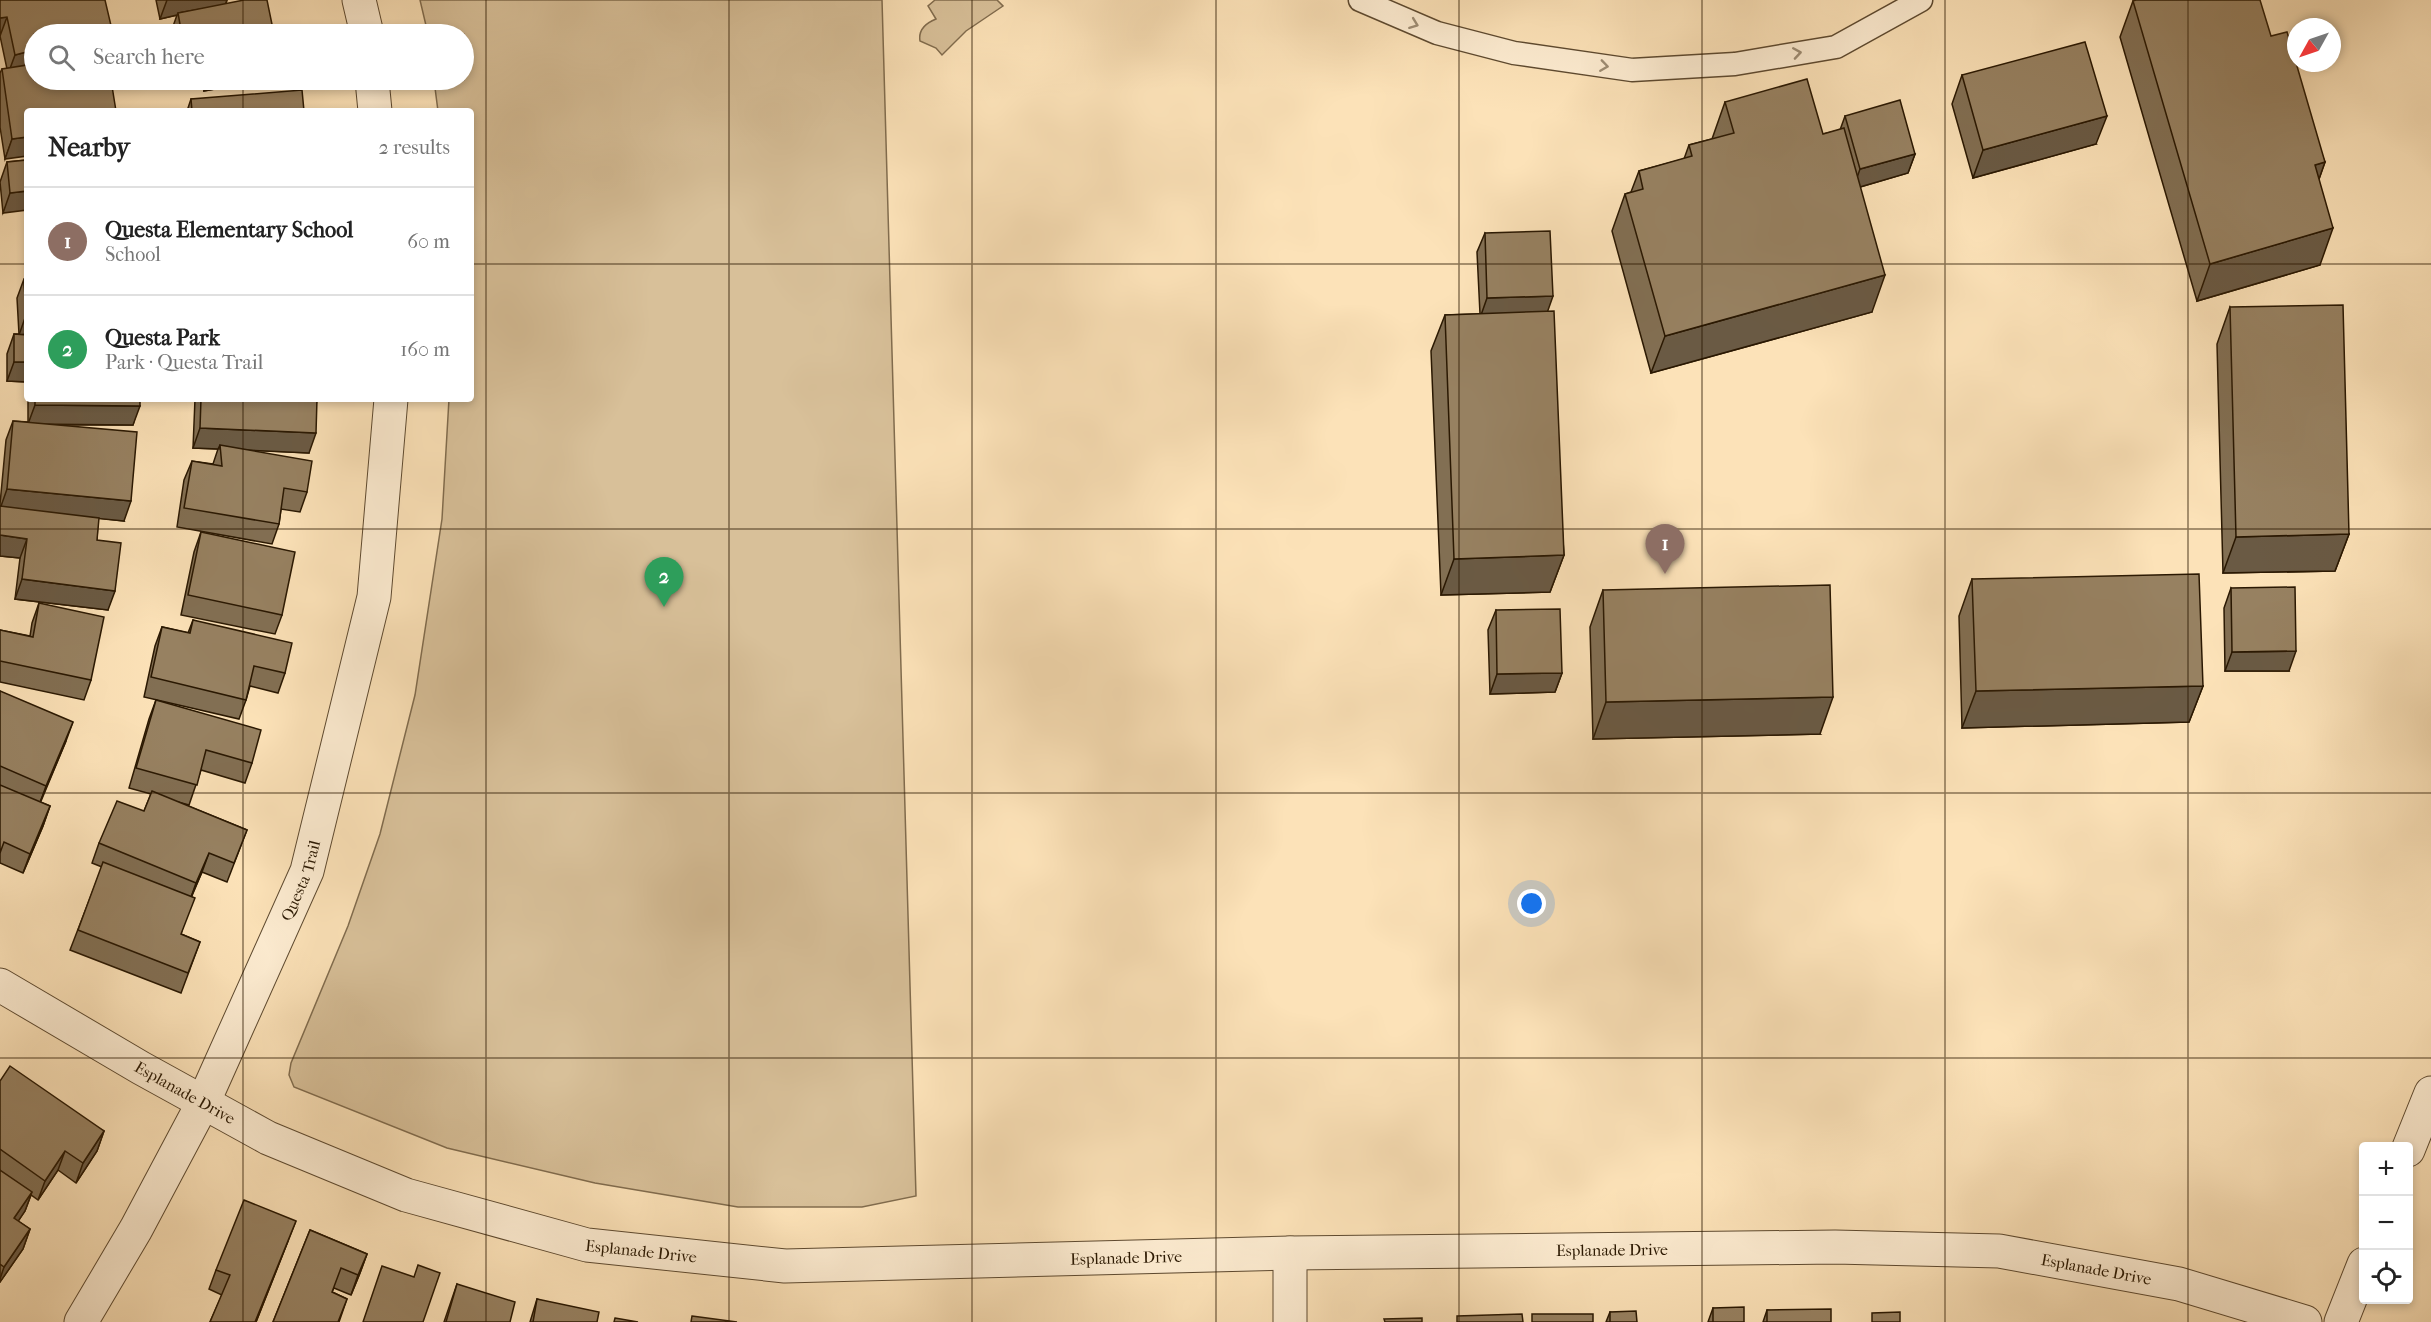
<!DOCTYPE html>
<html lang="en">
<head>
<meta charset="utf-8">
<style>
  :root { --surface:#fff; --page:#f6f6f6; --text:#222; --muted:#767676; --line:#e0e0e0; --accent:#ea580c }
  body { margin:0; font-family:"IM FELL French Canon",serif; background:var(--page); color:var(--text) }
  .controls { position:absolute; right:18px; bottom:18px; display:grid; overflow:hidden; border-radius:6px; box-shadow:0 3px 9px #0003 }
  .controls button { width:54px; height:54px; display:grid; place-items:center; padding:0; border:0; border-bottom:2px solid var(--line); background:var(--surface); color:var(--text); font:30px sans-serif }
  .compass { position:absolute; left:2287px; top:18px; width:54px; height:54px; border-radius:50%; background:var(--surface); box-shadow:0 3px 9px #0003; rotate:230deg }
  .you { position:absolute; left:1532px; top:904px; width:21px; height:21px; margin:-15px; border:4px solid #fff; border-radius:50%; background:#1a73e8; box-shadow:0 0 0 9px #1a73e833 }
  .badge { display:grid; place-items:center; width:39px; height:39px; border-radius:50%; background:var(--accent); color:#fff; font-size:20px; font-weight:700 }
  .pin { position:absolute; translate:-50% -50px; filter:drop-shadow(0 2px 3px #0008) }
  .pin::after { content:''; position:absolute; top:32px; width:21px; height:18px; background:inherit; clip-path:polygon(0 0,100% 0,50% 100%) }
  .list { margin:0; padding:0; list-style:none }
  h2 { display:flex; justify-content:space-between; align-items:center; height:78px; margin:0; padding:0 24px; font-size:26px }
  h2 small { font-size:20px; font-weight:400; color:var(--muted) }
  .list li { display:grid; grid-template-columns:39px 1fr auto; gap:18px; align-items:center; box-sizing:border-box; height:108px; padding:0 24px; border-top:2px solid var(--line) }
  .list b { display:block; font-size:22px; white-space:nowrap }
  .list p { margin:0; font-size:20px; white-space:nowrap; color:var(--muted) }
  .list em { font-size:20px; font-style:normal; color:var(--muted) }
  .icon { flex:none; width:33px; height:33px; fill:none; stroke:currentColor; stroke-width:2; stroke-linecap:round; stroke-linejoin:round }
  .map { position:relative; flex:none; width:2431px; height:1322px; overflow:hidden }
  .search { position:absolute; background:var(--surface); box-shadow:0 3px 9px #0003; left:24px; top:24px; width:450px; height:66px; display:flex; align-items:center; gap:15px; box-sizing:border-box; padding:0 21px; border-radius:33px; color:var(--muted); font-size:22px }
  .panel { position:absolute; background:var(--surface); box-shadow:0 3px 9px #0003; left:24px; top:108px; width:450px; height:294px; border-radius:6px }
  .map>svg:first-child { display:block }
</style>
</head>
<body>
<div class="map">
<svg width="2431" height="1322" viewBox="0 0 2431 1322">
  <rect width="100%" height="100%" fill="#fce2b8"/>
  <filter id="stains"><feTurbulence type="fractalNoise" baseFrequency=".00333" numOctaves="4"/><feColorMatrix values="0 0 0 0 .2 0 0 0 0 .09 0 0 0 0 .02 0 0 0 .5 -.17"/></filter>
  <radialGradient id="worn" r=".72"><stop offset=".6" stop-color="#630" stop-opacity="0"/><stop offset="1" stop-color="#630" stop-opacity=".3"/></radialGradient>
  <g fill="#d8c099" stroke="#816c4e" stroke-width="1.5">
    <path d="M420 0H882L916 1196 862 1207H738L595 1183 447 1148 294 1087 289 1075 291 1063 348 926 380 834 415 695 442 519 449 399H471V111H438L434 80H464V34H428Z"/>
    <path d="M935 0H997L1003 6 966 31 942 55 936 48 920 41C918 29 926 23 936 19L928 6Z"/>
  </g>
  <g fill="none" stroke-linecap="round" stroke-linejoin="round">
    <defs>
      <path id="service" d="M1360 0 1437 33 1514 53 1632 70 1735 64 1836 47 1921 0"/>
      <g id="minor">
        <path d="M359 0 367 34"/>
        <path d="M372 80 375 111"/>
        <path id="s1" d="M0 985 141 1068 268 1138 406 1195 587 1245 785 1266 1290 1253 1835 1247 1999 1251 2179 1284 2305 1322"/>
        <path d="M2408 1150 2431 1093"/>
        <path d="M1290 1253V1322"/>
        <path id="s2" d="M81 1322 136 1229 203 1103 307 871 374 597 391 399"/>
        <path d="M2341 1322 2364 1264"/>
      </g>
    </defs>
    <use href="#service" stroke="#5e4a30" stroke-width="25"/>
    <use href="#minor" stroke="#5e4a30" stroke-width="35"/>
    <use href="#service" stroke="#fdecd1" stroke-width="22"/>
    <use href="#minor" stroke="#fdecd1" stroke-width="33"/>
  </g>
  <g fill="#826f53" stroke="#2a1802" stroke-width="1.5">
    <path d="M0 0 34 80 5 159 0 127V73L2 69H7L0 36Z"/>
    <path d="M156 0H227L226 3 274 34H168L169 32H171L177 15 160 19Z"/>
    <path d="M2133 1 2271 36 2325 162 2319 179 2320 265 2197 301 2120 37Z"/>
    <path d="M1962 75 2096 144 1973 178 1952 104Z"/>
    <path d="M167 80H265L204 91 202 81 169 87Z"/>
    <path d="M191 99 304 111H187Z"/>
    <path d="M1725 102 1823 134 1840 130 1845 116 1915 154 1908 173 1860 187 1872 312 1651 373 1612 231 1625 194 1631 192 1639 171 1684 159 1689 145 1712 139Z"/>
    <path d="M27 160 3 213 0 182 7 162Z"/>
    <path d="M1485 233 1547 312 1564 555 1550 592 1441 595 1431 351 1445 315 1480 314 1477 252Z"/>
    <path d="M24 279 27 335V382L7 381V354L14 334H19L17 298Z"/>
    <path d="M2230 307 2349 534 2335 571 2223 573 2217 344Z"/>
    <path d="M28 399H140L133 425H56L124 521 98 518 97 540 108 610 15 599 20 558 0 556V504L6 440 13 421 28 422Z"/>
    <path d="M195 399H317L309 453 248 450 307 492 300 512 281 509 279 524 272 544 177 527 184 480 192 461 213 464 218 449 193 448Z"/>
    <path d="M201 532 282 615 275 634 181 615 194 552Z"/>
    <path d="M1972 579 2203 686 2189 722 1962 728 1959 616Z"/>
    <path d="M2231 588 2289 671H2225L2224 608Z"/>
    <path d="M1603 590 1820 734 1593 739 1590 627Z"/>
    <path d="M39 603 91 680 84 700 0 682V630L30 636 32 623Z"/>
    <path d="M1496 610 1562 673 1555 692 1490 694 1488 630Z"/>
    <path d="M193 620 285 673 278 693 250 686 246 700 239 719 144 697 155 646 162 627 188 633Z"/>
    <path d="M0 691 66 741 40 802 50 806 43 826 23 873 0 863Z"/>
    <path d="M156 700 252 763 245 783 201 770 189 805 178 802 247 830 227 882 202 872 191 897 181 934 200 942 181 993 70 950 102 867 92 863 99 843 144 811 151 794 129 788 149 719Z"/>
    <path d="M0 1081 104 1131 97 1151 76 1183 58 1170 38 1200 31 1195 25 1211 18 1221 30 1229 23 1249 0 1282Z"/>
    <path d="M310 1230 367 1254 360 1273 351 1295 334 1288 332 1292 347 1299 339 1322H273Z"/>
    <path d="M288 1241 256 1322H210L222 1295 209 1289 216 1270Z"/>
    <path d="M457 1284 510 1322H444Z"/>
    <path d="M537 1299 597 1322H530Z"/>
    <path d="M1713 1308 1744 1322H1708Z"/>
    <path d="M1767 1310 1831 1322H1763Z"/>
    <path d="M1610 1312 1637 1322H1606Z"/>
  </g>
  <g fill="#6a5a44" stroke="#2a1802" stroke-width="1.5">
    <path d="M167 0H227L225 5 178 13 177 15 160 19Z"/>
    <path d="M7 17 0 36V18Z"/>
    <path d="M34 50V69L8 74 15 55Z"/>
    <path d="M172 80H203L202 81 169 87Z"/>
    <path d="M208 80H265L204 91Z"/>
    <path d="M2107 116 2096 144 1973 178 1983 150Z"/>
    <path d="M27 137V156L5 159 12 139Z"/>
    <path d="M1915 154 1908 173 1853 189 1860 169Z"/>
    <path d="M2325 162 2312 199 2315 165Z"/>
    <path d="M27 191V210L3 213 10 193Z"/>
    <path d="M2333 228 2320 265 2197 301 2210 264Z"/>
    <path d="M1885 275 1872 312 1651 373 1665 336Z"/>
    <path d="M1553 296 1546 316 1480 318 1487 298Z"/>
    <path d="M26 315H27V334L19 335Z"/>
    <path d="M14 362H27V382L7 381Z"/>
    <path d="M35 405 140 406 133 425 28 424Z"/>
    <path d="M200 428 316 433 309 453 220 449V445L218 449 193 448Z"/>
    <path d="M7 489 131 501 124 521 0 509Z"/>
    <path d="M2349 534 2335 571 2223 573 2236 537Z"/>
    <path d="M0 535 27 539 20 558 0 556Z"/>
    <path d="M1564 555 1550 592 1441 595 1454 559Z"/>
    <path d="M22 579 115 591 108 610 15 599Z"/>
    <path d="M2296 651 2289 671H2225L2232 652Z"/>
    <path d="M1562 673 1555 692 1490 694 1497 674Z"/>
    <path d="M2203 686 2189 722 1962 728 1976 691Z"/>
    <path d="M1833 697 1820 734 1593 739 1606 702Z"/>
    <path d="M73 722 66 741 39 806 46 786Z"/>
    <path d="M50 806 43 826 23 873 30 854Z"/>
    <path d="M209 853 202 872 189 903 196 883Z"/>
    <path d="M104 1131 97 1151 76 1183 83 1163Z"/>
    <path d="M65 1151 58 1170 38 1200 45 1181Z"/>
    <path d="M32 1192 25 1211 7 1238 14 1218Z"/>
    <path d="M296 1221 256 1322H255Z"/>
    <path d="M30 1229 23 1249 0 1282V1279L4 1267Z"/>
    <path d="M367 1254 360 1273 351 1295 358 1275Z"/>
  </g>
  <g fill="#978161" stroke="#2a1802" stroke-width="1.5">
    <path d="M0 0H105L113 34H34V50L15 55 7 17 0 18Z"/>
    <path d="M244 0H267L274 34H170L169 32 181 30 178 13Z"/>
    <path d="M2136 0H2260L2271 36 2287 32 2325 162 2315 165 2333 228 2210 264 2133 1Z"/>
    <path d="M297 30 298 34H276Z"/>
    <path d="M2085 42 2107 116 1983 150 1962 75Z"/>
    <path d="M34 64V80H111L116 111H27V137L12 139 2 69Z"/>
    <path d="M1807 79 1823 134 1844 128 1885 275 1665 336 1625 194 1643 189 1639 171 1692 156 1689 145 1734 133 1725 102Z"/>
    <path d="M302 90 304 111H192L191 99Z"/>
    <path d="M1900 100 1915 154 1860 169 1845 116Z"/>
    <path d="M27 160V191L10 193 7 162Z"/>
    <path d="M1550 231 1553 296 1487 298 1485 233Z"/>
    <path d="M24 279H27V315H26Z"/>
    <path d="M2343 305 2349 534 2236 537 2230 307Z"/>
    <path d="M1554 311 1564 555 1454 559 1445 315Z"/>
    <path d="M14 334 27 335V362H14Z"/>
    <path d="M35 399H140V406L35 405Z"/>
    <path d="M201 399H317L316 433 200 428Z"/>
    <path d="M13 421 137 432 131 501 7 489Z"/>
    <path d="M220 445 312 461 307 492 284 488 279 524 184 508 192 461 222 466Z"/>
    <path d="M0 506 99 518 97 540 121 543 115 591 22 579 27 539 0 535Z"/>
    <path d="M201 532 295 552 282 615 188 595Z"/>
    <path d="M2199 574 2203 686 1976 691 1972 579Z"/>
    <path d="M1830 585 1833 697 1606 702 1603 590Z"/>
    <path d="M2295 587 2296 651 2232 652 2231 588Z"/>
    <path d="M39 603 104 617 91 680 0 661V630L33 637Z"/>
    <path d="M1560 609 1562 673 1497 674 1496 610Z"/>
    <path d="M193 620 292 643 285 673 254 666 246 700 151 677 162 627 190 633Z"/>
    <path d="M0 691 73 722 46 786 0 766Z"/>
    <path d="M156 700 261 730 252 763 206 750 197 785 136 768Z"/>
    <path d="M0 785 50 806 30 854 4 842 0 853Z"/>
    <path d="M152 791 247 830 234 863 209 853 196 883 99 843 117 801 144 811Z"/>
    <path d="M103 862 195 898 181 934 200 942 188 973 78 930Z"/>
    <path d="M10 1066 104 1131 83 1163 65 1151 45 1181 0 1149V1081Z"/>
    <path d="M0 1170 32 1192 14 1218 30 1229 4 1267 0 1264Z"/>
    <path d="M244 1200 296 1221 255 1322H210L230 1275 216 1270Z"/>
    <path d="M310 1230 367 1254 358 1275 341 1268 332 1292 347 1299 338 1322H273Z"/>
    <path d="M418 1265 440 1273 423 1322H363L382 1266 414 1277Z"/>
    <path d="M457 1284 515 1302 510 1322H446Z"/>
    <path d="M537 1299 599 1312 597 1322H533Z"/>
    <path d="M1744 1307V1322H1713V1308Z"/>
    <path d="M1831 1309V1322H1767V1310Z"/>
    <path d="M1636 1311 1637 1322H1610V1312Z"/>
    <path d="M1900 1312V1322H1872V1313Z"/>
    <path d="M1522 1314 1523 1322H1457V1316Z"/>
    <rect x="1532" y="1314" width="61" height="8"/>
    <path d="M692 1316 737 1322H691Z"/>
    <path d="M615 1318 638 1322H614Z"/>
    <path d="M1422 1318V1322H1385L1384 1319Z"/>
  </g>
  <defs><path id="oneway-chevron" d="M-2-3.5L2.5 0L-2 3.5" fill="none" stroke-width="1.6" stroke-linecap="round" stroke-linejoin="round" transform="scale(1.5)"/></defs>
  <g stroke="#9e8d74">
    <use href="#oneway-chevron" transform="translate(1414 24) rotate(21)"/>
    <use href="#oneway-chevron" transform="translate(1797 53) rotate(-9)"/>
    <use href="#oneway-chevron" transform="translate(1604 66) rotate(8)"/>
  </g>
  <path fill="none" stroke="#2a1802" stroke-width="1.5" stroke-opacity="0.55" d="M243 0V34M486 0V1322M729 0V1322M972 0V1322M1216 0V1322M1459 0V1322M1702 0V1322M1945 0V1322M2188 0V1322M243 80V111M0 264H27M471 264H2431M243 399V1322M0 529H2431M0 793H2431M0 1058H2431"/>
  <g text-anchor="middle" stroke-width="6" stroke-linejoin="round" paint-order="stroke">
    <g font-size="16" fill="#2a1802" stroke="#fdecd1">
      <text dy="6" stroke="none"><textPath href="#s2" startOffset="494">Questa Trail</textPath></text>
      <text dy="6" stroke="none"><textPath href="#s1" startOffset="214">Esplanade Drive</textPath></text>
      <text dy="6" stroke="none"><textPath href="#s1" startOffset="1672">Esplanade Drive</textPath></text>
      <text dy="6" stroke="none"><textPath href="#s1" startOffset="700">Esplanade Drive</textPath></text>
      <text dy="6" stroke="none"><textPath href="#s1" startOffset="1186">Esplanade Drive</textPath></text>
      <text dy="6" stroke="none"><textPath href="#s1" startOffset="2158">Esplanade Drive</textPath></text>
    </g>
  </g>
  <rect width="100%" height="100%" filter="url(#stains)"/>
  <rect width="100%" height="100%" fill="url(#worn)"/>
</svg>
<div class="controls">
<button>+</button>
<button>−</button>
<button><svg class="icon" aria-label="locate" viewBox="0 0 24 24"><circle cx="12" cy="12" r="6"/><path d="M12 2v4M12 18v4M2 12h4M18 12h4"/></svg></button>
</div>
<svg class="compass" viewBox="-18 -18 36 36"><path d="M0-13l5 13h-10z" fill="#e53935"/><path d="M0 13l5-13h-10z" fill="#767676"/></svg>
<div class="you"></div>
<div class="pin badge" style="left:1665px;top:574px;background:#8d6e63">1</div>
<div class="pin badge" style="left:664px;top:607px;background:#2e9e5b">2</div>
<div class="search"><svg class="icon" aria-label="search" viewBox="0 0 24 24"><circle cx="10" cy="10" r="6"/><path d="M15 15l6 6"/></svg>Search here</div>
<section class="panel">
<h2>Nearby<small>2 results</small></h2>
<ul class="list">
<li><span class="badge" style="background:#8d6e63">1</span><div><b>Questa Elementary School</b><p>School</p></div><em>60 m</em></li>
<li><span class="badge" style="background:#2e9e5b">2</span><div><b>Questa Park</b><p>Park · Questa Trail</p></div><em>160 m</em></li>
</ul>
</section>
</div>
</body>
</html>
